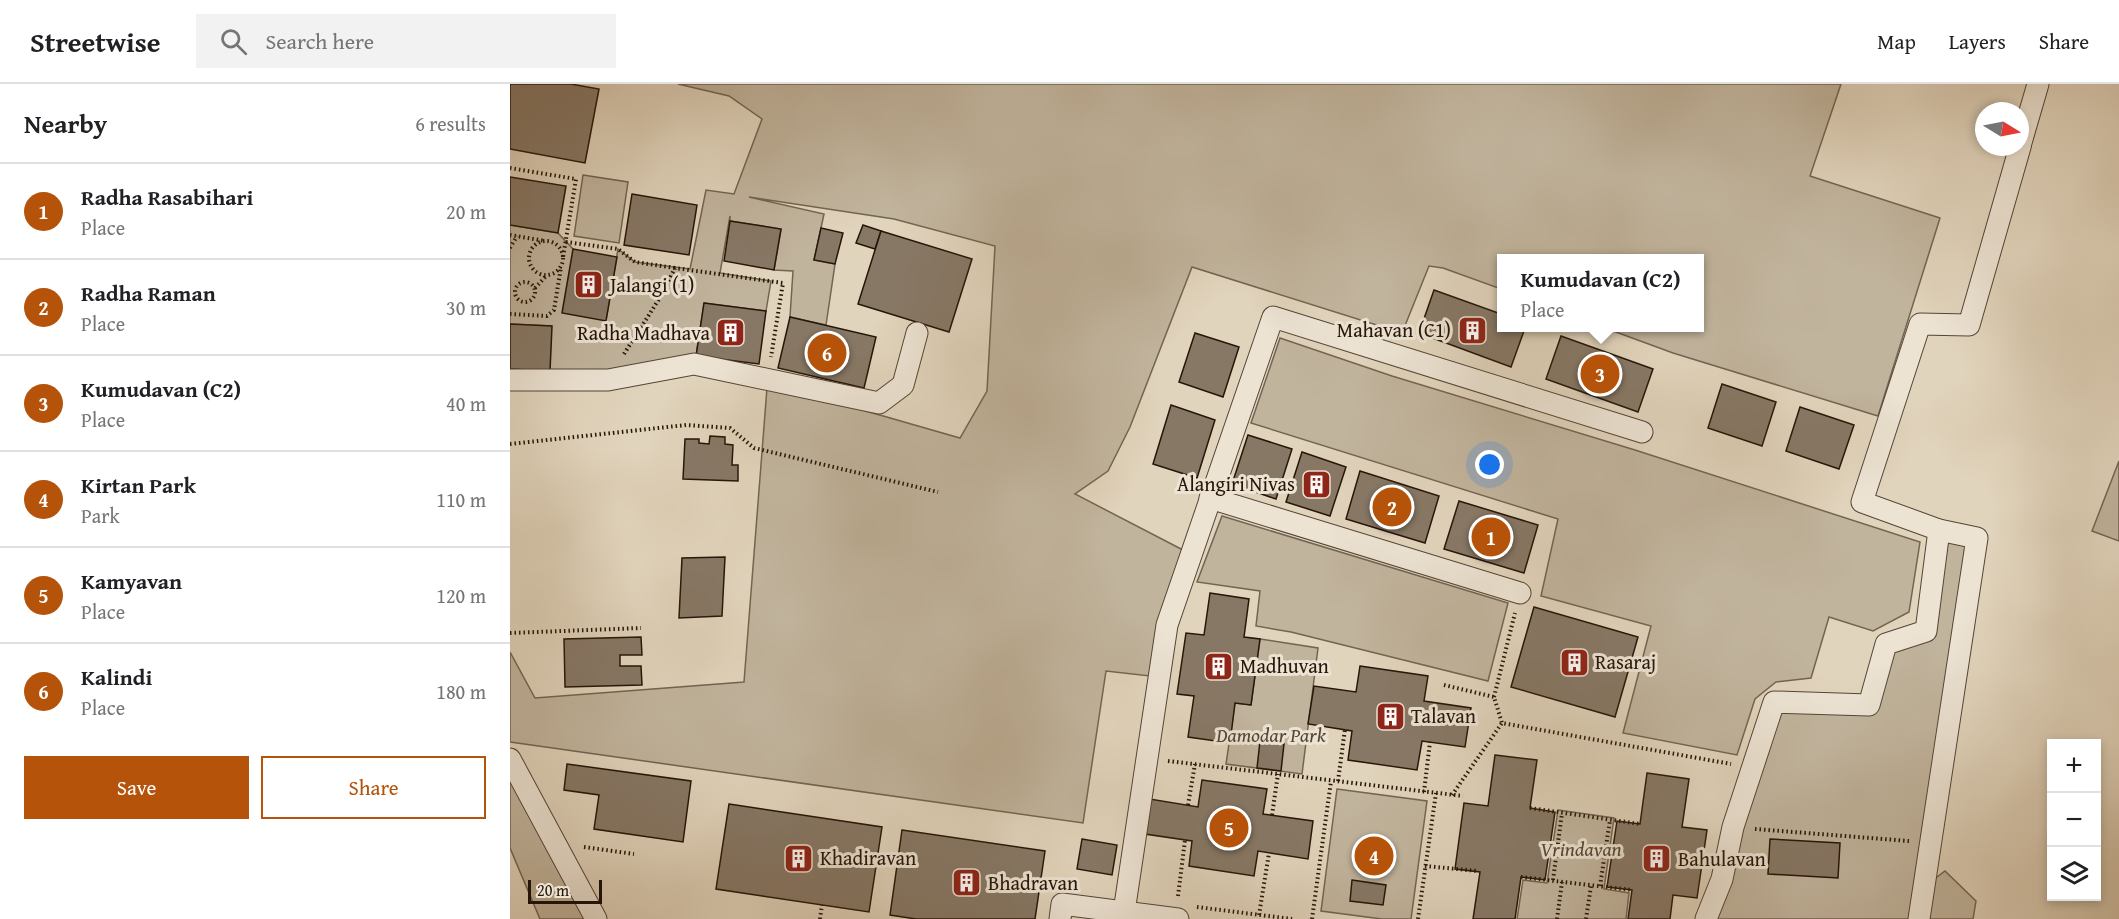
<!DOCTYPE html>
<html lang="en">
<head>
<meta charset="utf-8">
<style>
  :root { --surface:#fff; --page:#f2f2f2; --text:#202124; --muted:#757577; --line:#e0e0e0; --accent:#b45309 }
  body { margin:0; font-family:"Gentium Book Plus",serif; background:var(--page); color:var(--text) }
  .controls { position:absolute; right:18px; bottom:18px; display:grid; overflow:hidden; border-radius:0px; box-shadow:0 3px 9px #0003 }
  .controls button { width:54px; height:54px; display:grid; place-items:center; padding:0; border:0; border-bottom:2px solid var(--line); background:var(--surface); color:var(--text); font:30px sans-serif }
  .compass { position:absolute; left:1465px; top:18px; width:54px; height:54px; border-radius:50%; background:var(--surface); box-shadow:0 3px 9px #0003; rotate:100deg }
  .scale { position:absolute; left:18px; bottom:15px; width:74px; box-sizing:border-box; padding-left:6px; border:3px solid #261508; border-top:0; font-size:16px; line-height:21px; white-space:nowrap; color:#261508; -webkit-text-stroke:4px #ece3d3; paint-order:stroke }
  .you { position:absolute; left:980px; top:381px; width:21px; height:21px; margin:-15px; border:4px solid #fff; border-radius:50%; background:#1a73e8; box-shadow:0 0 0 9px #1a73e833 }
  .badge { display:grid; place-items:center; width:39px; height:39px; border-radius:50%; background:var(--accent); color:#fff; font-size:20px; font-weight:700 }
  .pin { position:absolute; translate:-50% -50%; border:3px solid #fff; box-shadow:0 2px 6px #0006 }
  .popup { position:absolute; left:987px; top:170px; width:207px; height:78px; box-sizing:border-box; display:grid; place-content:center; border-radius:0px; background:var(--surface); filter:drop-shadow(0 2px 4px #0005); font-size:20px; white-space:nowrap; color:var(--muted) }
  .popup b { font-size:22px; color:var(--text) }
  .popup::after { content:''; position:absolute; left:50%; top:100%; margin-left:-12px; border:12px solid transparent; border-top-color:var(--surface) }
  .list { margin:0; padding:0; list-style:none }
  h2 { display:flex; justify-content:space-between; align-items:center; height:78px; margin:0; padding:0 24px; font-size:26px }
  h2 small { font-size:20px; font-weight:400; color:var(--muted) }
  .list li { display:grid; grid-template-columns:39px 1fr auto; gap:18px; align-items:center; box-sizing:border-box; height:96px; padding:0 24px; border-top:2px solid var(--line) }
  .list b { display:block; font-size:22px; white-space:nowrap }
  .list p { margin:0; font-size:20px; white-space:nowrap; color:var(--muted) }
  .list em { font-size:20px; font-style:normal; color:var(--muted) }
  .actions { display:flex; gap:12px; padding:18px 24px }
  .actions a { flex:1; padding:14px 0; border:2px solid var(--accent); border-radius:0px; text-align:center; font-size:21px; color:var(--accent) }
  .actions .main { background:var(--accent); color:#fff }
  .icon { flex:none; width:33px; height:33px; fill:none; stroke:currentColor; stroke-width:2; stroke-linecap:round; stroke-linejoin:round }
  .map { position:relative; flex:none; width:1609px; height:835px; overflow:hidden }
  header { display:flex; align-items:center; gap:36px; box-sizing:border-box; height:84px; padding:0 30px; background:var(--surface); border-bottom:2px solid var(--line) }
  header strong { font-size:28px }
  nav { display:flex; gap:33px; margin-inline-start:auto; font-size:21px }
  .search { width:420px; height:54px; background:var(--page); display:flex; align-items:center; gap:15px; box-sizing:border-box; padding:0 21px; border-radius:0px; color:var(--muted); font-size:22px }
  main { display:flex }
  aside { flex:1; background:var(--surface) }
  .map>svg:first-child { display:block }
</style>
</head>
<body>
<header>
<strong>Streetwise</strong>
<div class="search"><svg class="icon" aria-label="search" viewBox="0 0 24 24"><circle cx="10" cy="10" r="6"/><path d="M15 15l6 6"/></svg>Search here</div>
<nav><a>Map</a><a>Layers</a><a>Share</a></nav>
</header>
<main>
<aside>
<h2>Nearby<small>6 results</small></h2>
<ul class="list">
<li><span class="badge">1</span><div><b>Radha Rasabihari</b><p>Place</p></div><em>20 m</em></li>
<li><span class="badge">2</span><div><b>Radha Raman</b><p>Place</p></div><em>30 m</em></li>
<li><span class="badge">3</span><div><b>Kumudavan (C2)</b><p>Place</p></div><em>40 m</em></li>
<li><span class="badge">4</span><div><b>Kirtan Park</b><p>Park</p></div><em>110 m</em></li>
<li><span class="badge">5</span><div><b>Kamyavan</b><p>Place</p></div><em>120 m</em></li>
<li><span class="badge">6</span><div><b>Kalindi</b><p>Place</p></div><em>180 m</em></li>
</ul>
<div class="actions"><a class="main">Save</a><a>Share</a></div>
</aside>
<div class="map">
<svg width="1609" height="835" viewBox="0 0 1609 835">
  <rect width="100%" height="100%" fill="#e1d4bc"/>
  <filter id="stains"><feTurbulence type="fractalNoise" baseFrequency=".00333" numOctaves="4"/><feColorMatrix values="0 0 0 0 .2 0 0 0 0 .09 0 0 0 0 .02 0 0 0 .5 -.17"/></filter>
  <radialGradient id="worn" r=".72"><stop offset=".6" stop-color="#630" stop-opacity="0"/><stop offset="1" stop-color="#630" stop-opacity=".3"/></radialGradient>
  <g fill="#c1b49d" stroke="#746452" stroke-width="1.5">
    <path d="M168 0H1331L1300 92 1430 134 1368 332 1163 269 1095 244H1189V174H991V205L933 184 919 182 892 249 682 183 620 343 598 387 565 410 673 466 640 592 596 587 573 739 0 658V568L25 614 234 598 257 304 314 315 450 354 477 307 485 162 384 135 239 113 314 130 304 176 325 180 316 241 280 233 283 187 264 186 271 145 220 137V132L210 189 261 197 256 227 194 219 186 272 103 287H40L41 242 0 240V141L48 149 63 165 96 236 108 165 125 178 180 185 196 106 224 110 252 35 219 12Z"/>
    <path d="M73 91 118 98 109 159 64 152Z"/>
    <path d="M770 254 882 292 1125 366 1410 458 1399 528 1363 547 1319 533 1301 594 1266 598 1245 615 1227 671 1113 649 1141 542 1031 512 1048 435 741 339Z"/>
    <path d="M1609 377V457L1582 447Z"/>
    <path d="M712 432 998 519 978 597 781 548 746 542 750 507 687 498Z"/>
    <path d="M1429 446 1467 454 1415 802 1435 787 1466 817 1463 835H1196L1263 622 1359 621 1376 560 1416 546Z"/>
    <path d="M750 555 808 564 792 690 716 680 725 619 741 621Z"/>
    <path d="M0 676 86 835H30L0 764Z"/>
    <path d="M827 705 917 717 901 835H872L811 827Z"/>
    <path d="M1048 726 1104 734 1094 805 1119 809 1116 835H1007L1013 796 1037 799Z"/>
  </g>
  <g fill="#877866" stroke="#261508" stroke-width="1.5">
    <path d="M0 0H61L89 5 75 79 0 65Z"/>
    <path d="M0 93 56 102 48 149 0 141Z"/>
    <path d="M122 110 187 121 179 171 114 161Z"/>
    <path d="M220 137 271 145 264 186 214 177Z"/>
    <path d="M353 141 371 147 365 165 346 159Z"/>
    <path d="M311 144 333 149 325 180 304 176Z"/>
    <path d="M371 147 462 175 439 248 348 220Z"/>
    <path d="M63 165 107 173 96 237 52 229Z"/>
    <path d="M924 206 991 230V244H1015L1001 283 909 249Z"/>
    <path d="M194 219 256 227 249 280 186 272Z"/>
    <path d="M280 233 366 253 354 304 268 284Z"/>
    <path d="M0 240 42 242 40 287 0 285Z"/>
    <path d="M685 249 729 263 713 313 669 298Z"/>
    <path d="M1051 252 1143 285 1128 328 1036 295Z"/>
    <path d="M1212 300 1266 318 1252 362 1198 344Z"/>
    <path d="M661 321 705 336 687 394 643 380Z"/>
    <path d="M1290 323 1344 341 1329 385 1276 367Z"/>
    <path d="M738 351 782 365 766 415 722 400Z"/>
    <path d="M200 352 215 353V360L223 361 222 381H228V397L173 395 175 355H189V359L199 360Z"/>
    <path d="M792 368 836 383 820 432 776 418Z"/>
    <path d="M850 387 929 412 915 459 836 435Z"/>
    <path d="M949 417 1028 441 1014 489 934 465Z"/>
    <path d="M215 473 212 532 169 534 172 474Z"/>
    <path d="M700 509 739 515 734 553 750 555 741 621 725 619 720 659 678 653 684 612 667 610 676 549 694 551Z"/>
    <path d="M1024 523 1128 553 1105 633 1001 603Z"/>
    <path d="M131 553 132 571H110V582H131L132 601 55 603 54 555Z"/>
    <path d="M850 582 918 592 914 617 961 624 955 663 912 657 907 686 838 676 842 647 798 640 804 602 846 608Z"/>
    <path d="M750 657 774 660 771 687 747 684Z"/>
    <path d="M985 671 1027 676 1020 724 1045 728 1035 796 1011 793 1005 835H963L970 788 945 785 954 719 978 722Z"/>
    <path d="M57 680 181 697 173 758 84 745 89 711 54 706Z"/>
    <path d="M1137 689 1179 695 1172 743 1197 746 1187 814 1163 811 1160 835H1118L1122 806 1097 803 1107 737 1130 740Z"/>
    <path d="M692 696 757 705 753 730 803 737 798 775 748 767 744 792 679 782 682 757 635 750 640 715 688 723Z"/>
    <path d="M219 720 372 743 359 828 206 805Z"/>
    <path d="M392 746 535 767 525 835H406L380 831Z"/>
    <path d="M572 755 607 761 602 791 567 785Z"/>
    <path d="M1260 755 1330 759 1328 794 1258 790Z"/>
    <path d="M842 796 876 801 873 821 840 817Z"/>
  </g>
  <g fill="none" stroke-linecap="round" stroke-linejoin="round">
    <defs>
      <g id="street">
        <path d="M1510 62 1528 0"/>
        <path d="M0 296H98L184 280 369 319 393 301 407 249"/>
        <path d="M700 414 1010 509"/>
        <path d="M0 675 86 835"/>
        <path d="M614 828 657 541 763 233 1132 348"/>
        <path d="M550 835 552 820 668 835"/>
        <path d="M1196 835 1212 795 1223 743 1264 618 1359 621 1376 560 1416 547 1429 446 1352 418 1410 240 1459 241 1510 63"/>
        <path d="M1409 835 1467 454 1429 446"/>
      </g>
    </defs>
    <use href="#street" stroke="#554535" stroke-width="23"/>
    <g stroke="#261508" stroke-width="4" stroke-dasharray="1.5 3" stroke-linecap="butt">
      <path d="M0 84 66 95 53 173"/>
      <path d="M0 151 35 157"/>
      <circle cx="36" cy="174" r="17"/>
      <path d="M56 158 108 165 125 178 165 184"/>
      <path d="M0 164 7 152"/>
      <circle cx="15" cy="208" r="10"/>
      <path d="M25 204 36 192"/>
      <path d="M0 230 37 232 44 226 51 183"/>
      <path d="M114 270 151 212 165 184 273 199 261 273"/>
      <path d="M0 360 176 341 220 344 244 364 428 408"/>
      <path d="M0 549 131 544"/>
      <path d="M934 601 984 613 992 639"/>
      <path d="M984 613 1005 529"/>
      <path d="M658 677 953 712"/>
      <path d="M828 697 835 645"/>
      <path d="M914 708 920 658"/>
      <path d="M942 711 992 639 1221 680"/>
      <path d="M678 721 685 680"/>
      <path d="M1020 724 1130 740"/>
      <path d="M762 731 768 690"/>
      <path d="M1245 745 1399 757"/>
      <path d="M74 763 124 770"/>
      <path d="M915 782 968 787"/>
      <path d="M1011 793 1122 806"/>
      <path d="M1043 796 1052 729"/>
      <path d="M1090 802 1100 736"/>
      <path d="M668 812 675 756"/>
      <path d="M687 823 782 835"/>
      <path d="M749 831 759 769"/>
      <path d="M310 835 312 821"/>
      <path d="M802 835 821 697"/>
      <path d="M908 835 926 709"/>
      <path d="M1047 835 1052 798"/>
      <path d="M1076 835 1081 802"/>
    </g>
    <use href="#street" stroke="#ece3d3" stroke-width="21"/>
  </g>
  <defs>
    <symbol id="building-square" viewBox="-11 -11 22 22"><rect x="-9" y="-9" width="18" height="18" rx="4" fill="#8f2418" stroke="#ece3d3"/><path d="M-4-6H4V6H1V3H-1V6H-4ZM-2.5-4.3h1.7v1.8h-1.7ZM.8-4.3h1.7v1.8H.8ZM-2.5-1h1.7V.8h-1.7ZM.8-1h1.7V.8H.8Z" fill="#fff"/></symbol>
  </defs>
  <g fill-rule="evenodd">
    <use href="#building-square" x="62" y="184" width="33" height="33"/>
    <use href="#building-square" x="946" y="230" width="33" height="33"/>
    <use href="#building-square" x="204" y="232" width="33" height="33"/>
    <use href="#building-square" x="790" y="384" width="33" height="33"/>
    <use href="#building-square" x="1048" y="562" width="33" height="33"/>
    <use href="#building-square" x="692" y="566" width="33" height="33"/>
    <use href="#building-square" x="864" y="616" width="33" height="33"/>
    <use href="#building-square" x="272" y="758" width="33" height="33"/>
    <use href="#building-square" x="1130" y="758" width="33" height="33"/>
    <use href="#building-square" x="440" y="782" width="33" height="33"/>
  </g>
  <g text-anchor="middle" stroke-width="6" stroke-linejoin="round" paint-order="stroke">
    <g font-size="20" fill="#261508" stroke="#ece3d3" text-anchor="start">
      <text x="100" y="208">Jalangi (1)</text>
      <text x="941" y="253" text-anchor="end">Mahavan (C1)</text>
      <text x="200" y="256" text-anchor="end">Radha Madhava</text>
      <text x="785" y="407" text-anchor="end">Alangiri Nivas</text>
      <text x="1085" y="585">Rasaraj</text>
      <text x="730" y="589">Madhuvan</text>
      <text x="901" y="639">Talavan</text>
      <text x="310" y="781">Khadiravan</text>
      <text x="1168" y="782">Bahulavan</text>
      <text x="478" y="806">Bhadravan</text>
    </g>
    <g font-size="20" font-style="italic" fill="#544535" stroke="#ece3d3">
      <text x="761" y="658">Damodar Park</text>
      <text x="1071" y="772">Vrindavan</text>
    </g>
  </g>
  <rect width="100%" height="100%" filter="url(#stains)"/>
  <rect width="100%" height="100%" fill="url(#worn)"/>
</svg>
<div class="controls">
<button>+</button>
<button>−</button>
<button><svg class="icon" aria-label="layers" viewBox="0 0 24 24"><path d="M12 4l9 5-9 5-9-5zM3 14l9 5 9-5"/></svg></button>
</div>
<svg class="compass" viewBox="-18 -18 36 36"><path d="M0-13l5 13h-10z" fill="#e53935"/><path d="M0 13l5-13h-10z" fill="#757577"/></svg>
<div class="scale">20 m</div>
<div class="you"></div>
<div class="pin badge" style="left:981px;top:453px">1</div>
<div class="pin badge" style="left:882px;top:423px">2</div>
<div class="pin badge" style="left:1090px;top:290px">3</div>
<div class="popup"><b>Kumudavan (C2)</b>Place</div>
<div class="pin badge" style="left:864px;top:772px">4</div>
<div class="pin badge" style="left:719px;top:744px">5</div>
<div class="pin badge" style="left:317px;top:269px">6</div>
</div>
</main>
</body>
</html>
